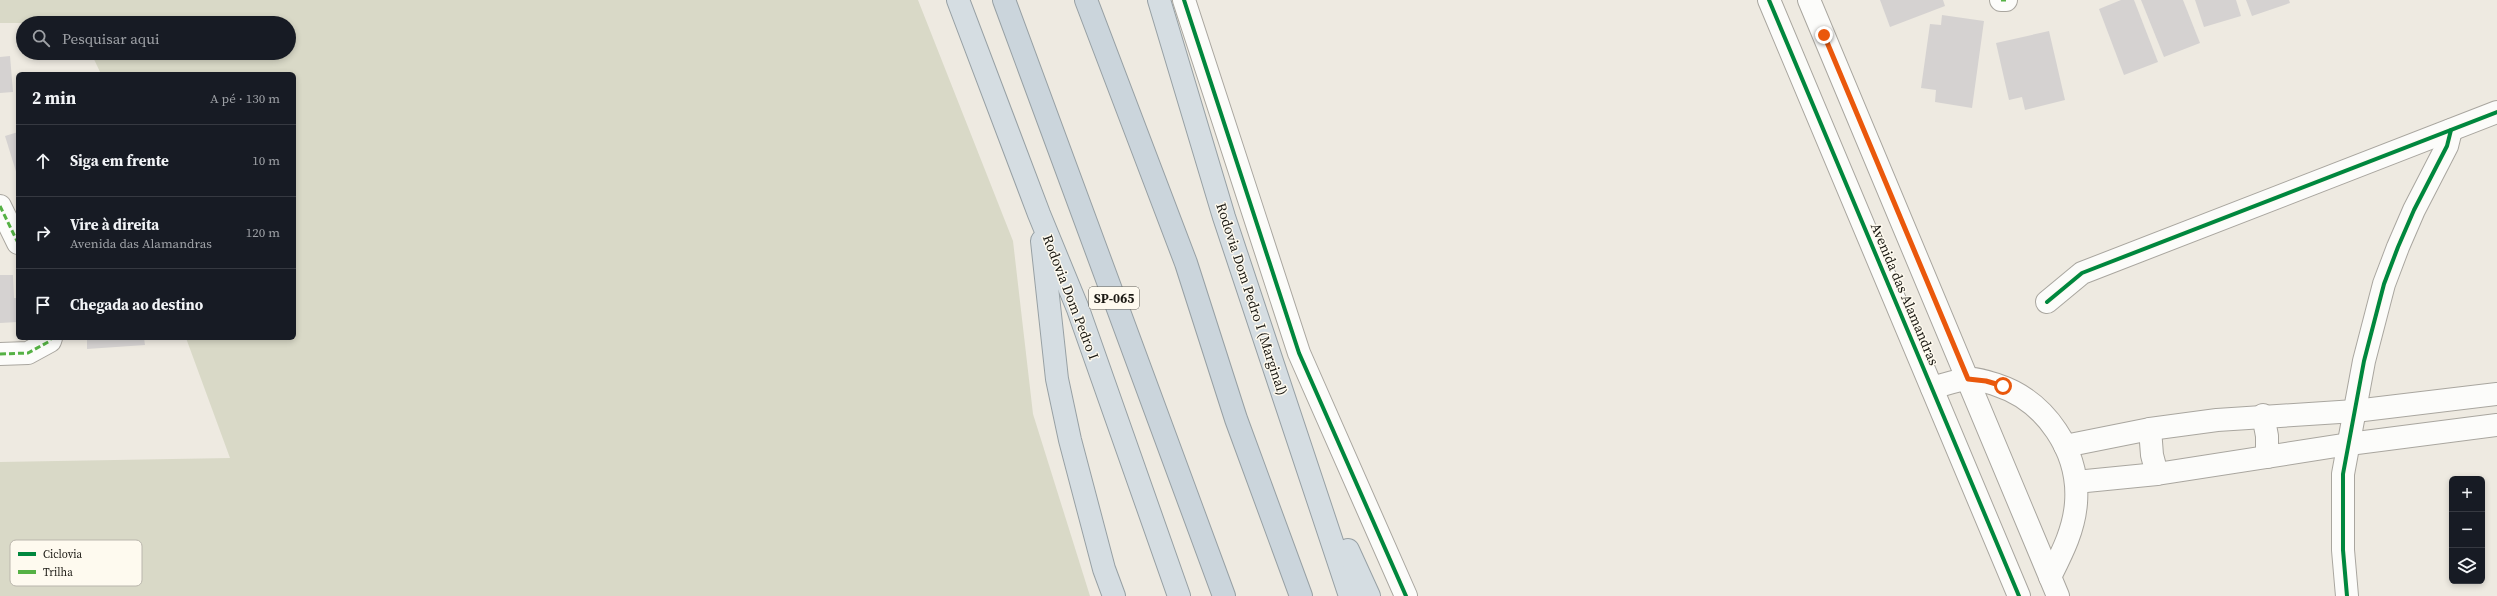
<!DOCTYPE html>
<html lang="pt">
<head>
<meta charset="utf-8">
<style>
  :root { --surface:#171b24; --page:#242831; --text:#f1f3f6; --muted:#9ea1a6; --line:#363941 }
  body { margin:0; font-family:"Source Serif 4",serif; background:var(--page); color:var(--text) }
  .controls { position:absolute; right:12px; bottom:12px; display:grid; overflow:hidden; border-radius:6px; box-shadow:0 2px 6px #0003 }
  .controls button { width:36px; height:36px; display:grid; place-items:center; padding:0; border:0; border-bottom:1px solid var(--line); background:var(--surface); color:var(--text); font:20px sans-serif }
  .stop { position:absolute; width:12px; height:12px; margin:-9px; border:3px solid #ea580c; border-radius:50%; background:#fff }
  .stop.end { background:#ea580c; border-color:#fff; box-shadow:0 1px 4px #0008 }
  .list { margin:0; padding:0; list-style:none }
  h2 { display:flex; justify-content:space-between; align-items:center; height:52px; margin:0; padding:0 16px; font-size:17px }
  h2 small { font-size:13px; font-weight:400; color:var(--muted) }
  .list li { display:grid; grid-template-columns:26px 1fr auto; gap:12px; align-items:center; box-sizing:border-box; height:72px; padding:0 16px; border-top:1px solid var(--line) }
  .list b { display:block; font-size:15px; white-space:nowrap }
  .list p { margin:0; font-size:13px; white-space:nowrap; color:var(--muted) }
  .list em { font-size:13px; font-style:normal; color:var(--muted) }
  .icon { flex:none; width:22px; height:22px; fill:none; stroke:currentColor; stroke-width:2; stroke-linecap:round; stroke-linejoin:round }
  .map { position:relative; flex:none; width:2497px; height:596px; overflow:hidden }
  .search { position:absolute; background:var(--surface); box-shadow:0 2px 6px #0003; left:16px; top:16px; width:280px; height:44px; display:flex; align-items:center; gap:10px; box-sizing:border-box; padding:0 14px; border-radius:22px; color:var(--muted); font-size:15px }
  .panel { position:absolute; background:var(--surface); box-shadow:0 2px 6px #0003; left:16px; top:72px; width:280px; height:268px; border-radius:6px }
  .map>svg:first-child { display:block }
</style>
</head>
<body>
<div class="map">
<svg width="2497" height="596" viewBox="0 0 2497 596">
  <rect width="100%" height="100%" fill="#eeeae1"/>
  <path fill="#d9d9c7" d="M0 0H918L1013 241 1033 414 1090 596H0V462L230 458 186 338H294V74H101L91 53H289V23H0Z"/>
  <g fill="#d5d2d1">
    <path d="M1880 0H1943L1945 6 1890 27Z"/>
    <path d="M2121 0H2134L2158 62 2124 75 2099 9Z"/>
    <path d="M2141 0H2183L2200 43 2164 57Z"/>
    <path d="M2195 0H2236L2241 16 2204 27Z"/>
    <path d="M2246 0H2289L2290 3 2252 16Z"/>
    <path d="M1942 15 1984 21 1972 108 1935 102 1936 90 1921 88 1930 24 1941 25Z"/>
    <path d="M2049 31 2065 100 2025 110 2022 97 2009 100 1996 43Z"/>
    <path d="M10 56 13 92 0 93V57Z"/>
    <path d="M18 132V178L5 136Z"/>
    <path d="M0 275H13L14 298H18V322L0 323Z"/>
    <path d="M87 338H144L145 345 87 349Z"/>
  </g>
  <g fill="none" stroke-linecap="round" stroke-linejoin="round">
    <defs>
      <g id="minor">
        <path d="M1184 0 1299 353 1406 596"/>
        <path d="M2001 0H2006"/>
        <path d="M0 206 18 243"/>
        <path d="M2047 302 2082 273 2497 112"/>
        <path d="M0 354 28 353 50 341 51 338"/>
        <path d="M1932 388C1944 385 1956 380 1968 379 1978 378 1988 382 1997 385 2046 401 2080 452 2076 503 2074 530 2062 553 2050 577"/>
        <path d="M2263 415 2267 436V457"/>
        <path d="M2150 429 2152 455 2157 474"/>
        <path d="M2065 446 2150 429 2217 420 2355 411 2497 394"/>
        <path d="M2076 482 2157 474 2349 444 2497 425"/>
        <path d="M2347 596 2343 550V474L2364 361 2384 284 2398 247 2414 210 2447 146 2451 130"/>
      </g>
      <g id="tertiary">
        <path d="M1769 0 2019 596"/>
        <path d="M1809 0 2058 596"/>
      </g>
      <g id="trunk">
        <path d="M958 0 1039 214 1078 309 1179 596"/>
        <path d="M1159 0 1224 217 1350 596"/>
        <path d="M1042 241 1057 379 1070 440 1104 569 1114 596"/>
        <path d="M1348 550 1369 596"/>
      </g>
      <g id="motorway">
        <path d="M1004 0 1224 596"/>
        <path d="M1086 0 1186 263 1236 419 1301 596"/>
      </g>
    </defs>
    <use href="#minor" stroke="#a9a69f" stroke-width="24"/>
    <use href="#tertiary" stroke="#a9a69f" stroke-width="24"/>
    <use href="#trunk" stroke="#97a0a4" stroke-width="24"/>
    <use href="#motorway" stroke="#97a0a4" stroke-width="24"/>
    <use href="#minor" stroke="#fcfcfa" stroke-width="22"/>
    <use href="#tertiary" stroke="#fcfcfa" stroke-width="22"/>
    <use href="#trunk" stroke="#d5dde2" stroke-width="22"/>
    <use href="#motorway" stroke="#cbd5dc" stroke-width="22"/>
    <g stroke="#55b144" stroke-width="3" stroke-dasharray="6 3" stroke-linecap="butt">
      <path d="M2001 0H2006"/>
      <path d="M0 206 18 243"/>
      <path d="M0 354 28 353 50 341 51 338"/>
    </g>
    <defs>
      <g id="cycleway">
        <path d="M1184 0 1299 353 1406 596"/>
        <path d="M1769 0 2019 596"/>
        <path d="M2047 302 2082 273 2497 112"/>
        <path d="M2347 596 2343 550V474L2364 361 2384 284 2398 247 2414 210 2447 146 2451 130"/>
      </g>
    </defs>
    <use href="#cycleway" stroke="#fefaef" stroke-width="6"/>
    <use href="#cycleway" stroke="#00873e" stroke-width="4"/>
  </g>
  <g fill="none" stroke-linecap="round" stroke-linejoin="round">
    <path stroke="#ea580c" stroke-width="5" d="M1824 35 1968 379 1986 381 2003 386"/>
  </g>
  <g text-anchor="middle" stroke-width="3" stroke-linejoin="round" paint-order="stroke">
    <rect fill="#fefaef" stroke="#5f5c55" stroke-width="1" x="1089" y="287" width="50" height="22" rx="3"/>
    <g font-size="13" font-weight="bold" fill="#1b1913">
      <text x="1114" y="303">SP-065</text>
    </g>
    <g font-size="14" fill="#1b1913" stroke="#fefaef">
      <text transform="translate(1905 294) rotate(67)" y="5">Avenida das Alamandras</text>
      <text transform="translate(1071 297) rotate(69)" y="5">Rodovia Dom Pedro I</text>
      <text transform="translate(1252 299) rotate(72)" y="5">Rodovia Dom Pedro I (Marginal)</text>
    </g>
  </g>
  <rect x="10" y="540" width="132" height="46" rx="6" fill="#fefaef" stroke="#bab6ad" stroke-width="1"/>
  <rect x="18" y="552" width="18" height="4" fill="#00873e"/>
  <rect x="18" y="570" width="18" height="4" fill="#55b144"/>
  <g font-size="11" fill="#1b1913">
    <text x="43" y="558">Ciclovia</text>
    <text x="43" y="576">Trilha</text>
  </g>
</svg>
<div class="controls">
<button>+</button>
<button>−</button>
<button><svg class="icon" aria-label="layers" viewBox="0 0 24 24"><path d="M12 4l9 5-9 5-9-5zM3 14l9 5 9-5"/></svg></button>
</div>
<div class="stop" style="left:2003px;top:386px"></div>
<div class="stop end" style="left:1824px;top:35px"></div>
<div class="search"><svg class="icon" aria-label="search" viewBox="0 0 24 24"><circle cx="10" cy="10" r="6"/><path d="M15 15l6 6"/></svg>Pesquisar aqui</div>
<section class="panel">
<h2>2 min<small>A pé · 130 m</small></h2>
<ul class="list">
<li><svg class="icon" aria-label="ahead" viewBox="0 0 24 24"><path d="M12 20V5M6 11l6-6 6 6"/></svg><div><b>Siga em frente</b></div><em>10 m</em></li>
<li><svg class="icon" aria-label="right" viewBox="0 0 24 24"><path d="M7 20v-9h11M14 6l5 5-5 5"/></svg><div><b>Vire à direita</b><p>Avenida das Alamandras</p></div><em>120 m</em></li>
<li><svg class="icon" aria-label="arrive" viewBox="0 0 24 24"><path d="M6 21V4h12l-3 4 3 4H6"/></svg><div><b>Chegada ao destino</b></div></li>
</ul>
</section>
</div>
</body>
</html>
